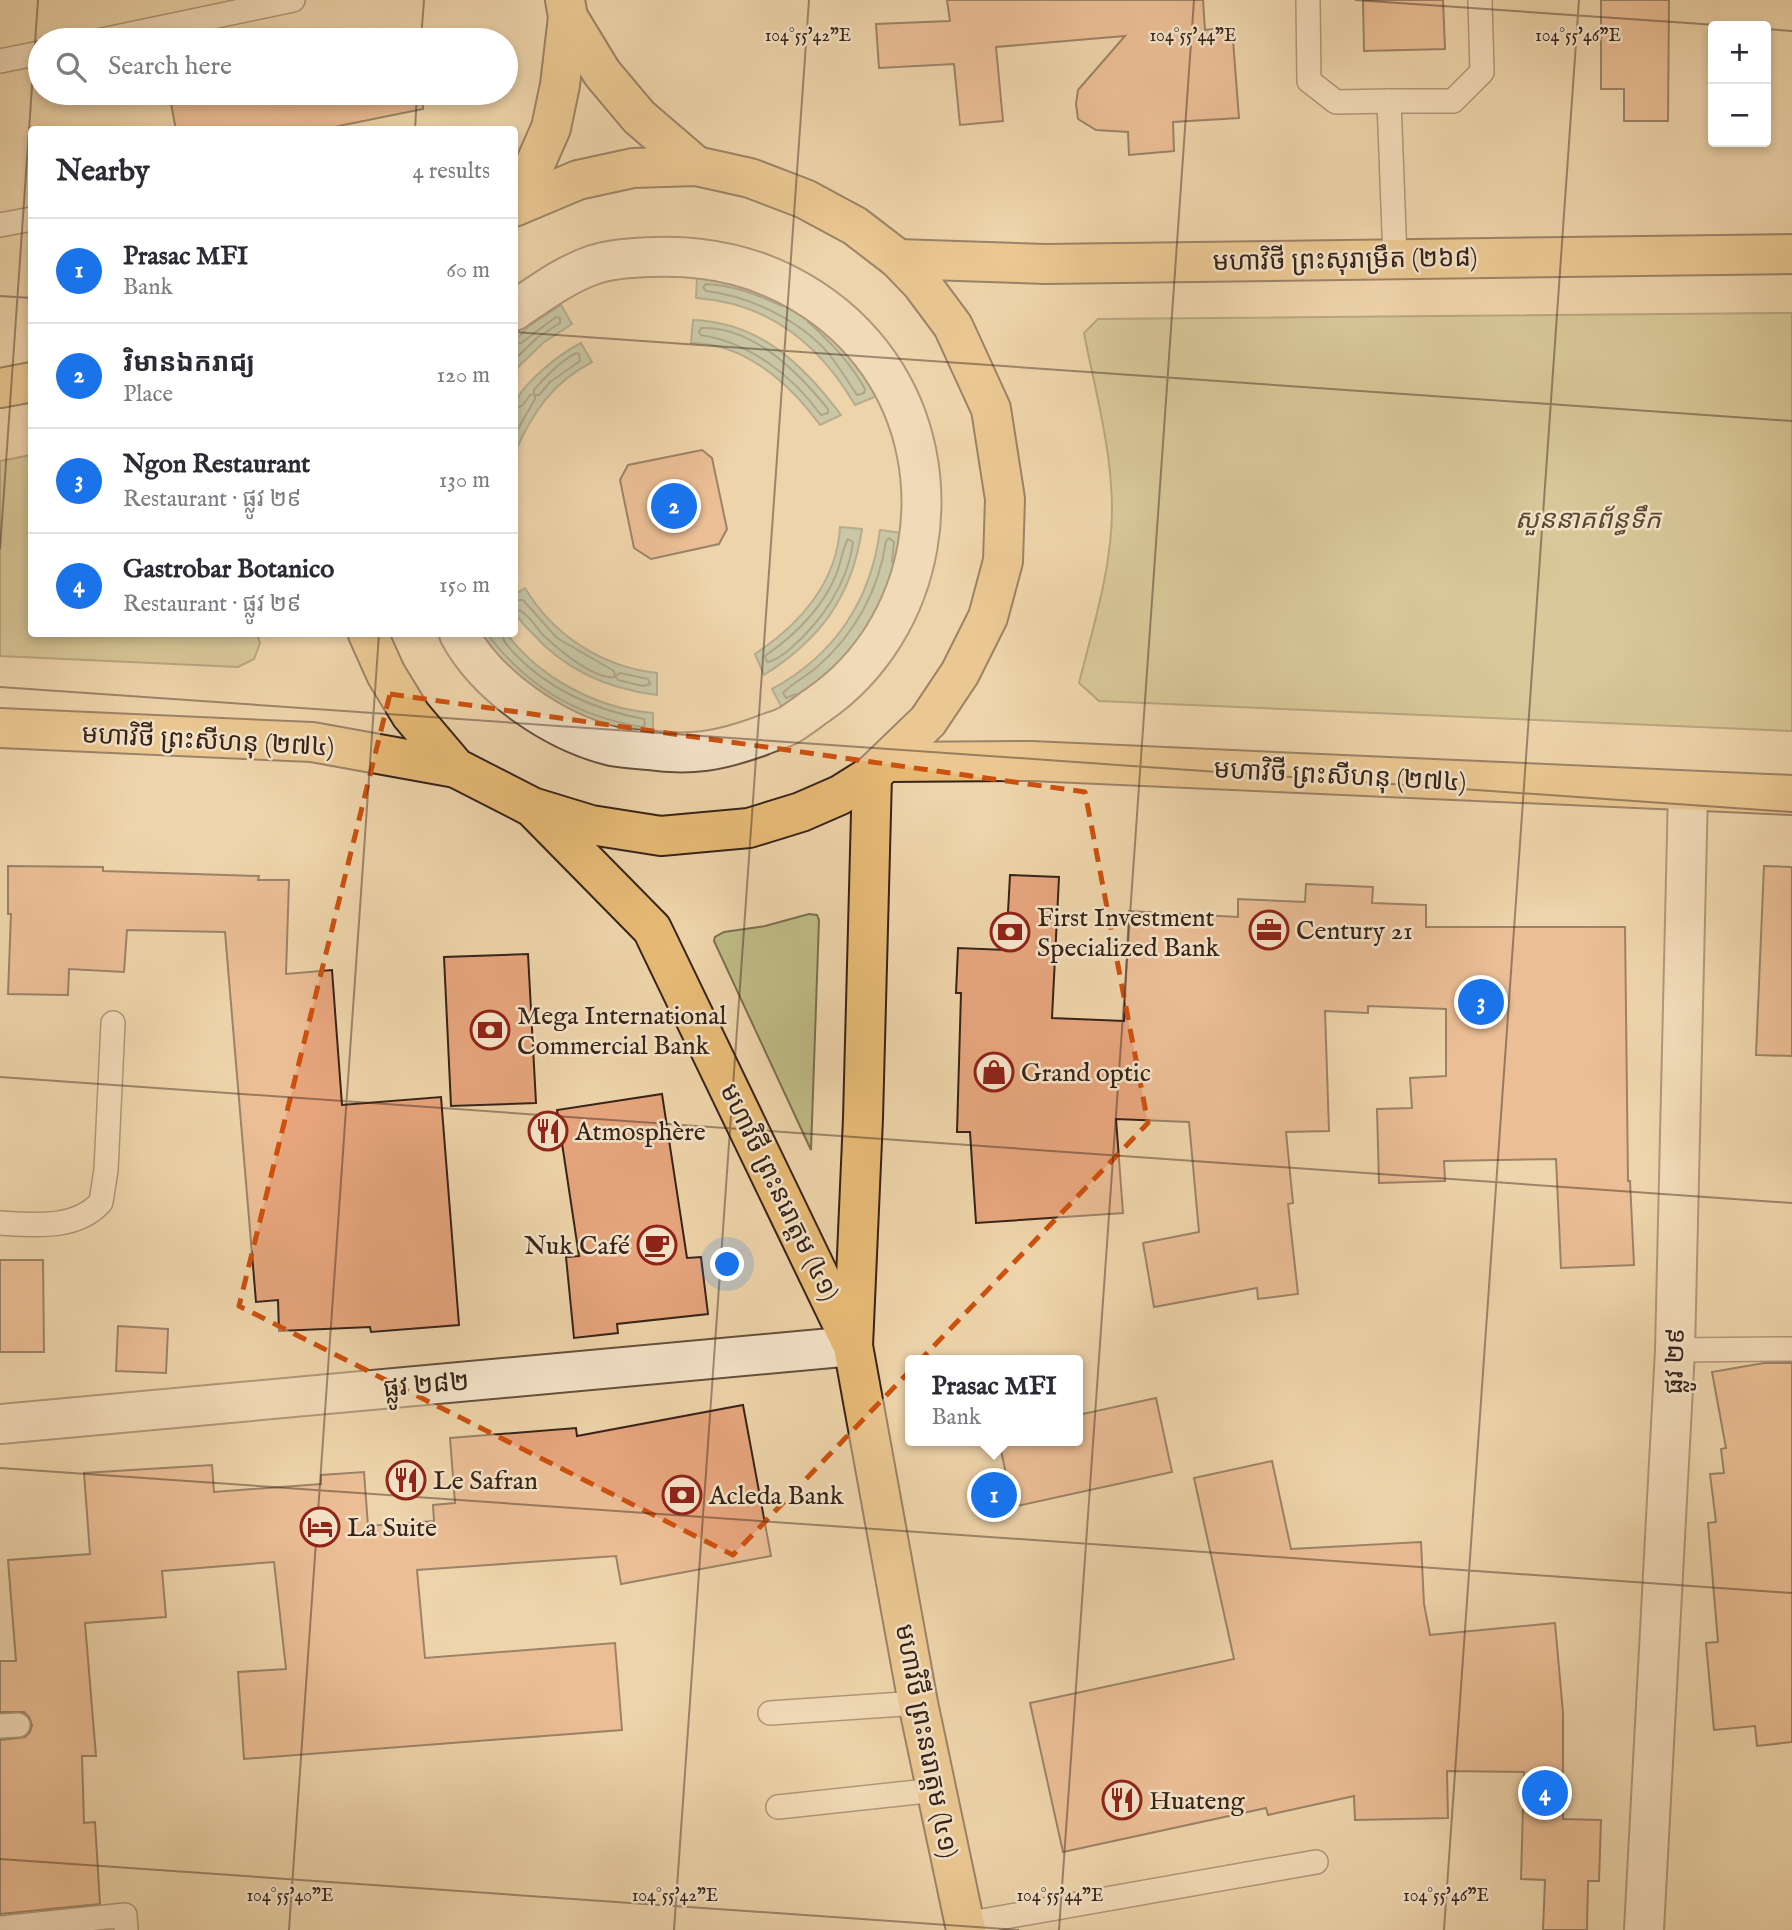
<!DOCTYPE html>
<html lang="en">
<head>
<meta charset="utf-8">
<style>
  :root { --surface:#fff; --page:#f2f2f3; --text:#2b2b33; --muted:#7c7c81; --line:#e1e1e2; --accent:#1a73e8 }
  body { margin:0; font-family:"IM FELL English","Noto Sans Khmer",serif; background:var(--page); color:var(--text) }
  .controls { position:absolute; right:21px; top:21px; display:grid; overflow:hidden; border-radius:7px; box-shadow:0 4px 10px #0003 }
  .controls button { width:63px; height:63px; display:grid; place-items:center; padding:0; border:0; border-bottom:2px solid var(--line); background:var(--surface); color:var(--text); font:35px sans-serif }
  .you { position:absolute; left:728px; top:1265px; width:24px; height:24px; margin:-18px; border:5px solid #fff; border-radius:50%; background:#1a73e8; box-shadow:0 0 0 10px #1a73e833 }
  .badge { display:grid; place-items:center; width:46px; height:46px; border-radius:50%; background:var(--accent); color:#fff; font-size:23px; font-weight:700 }
  .pin { position:absolute; translate:-50% -50%; border:4px solid #fff; box-shadow:0 2px 7px #0006 }
  .popup { position:absolute; left:905px; top:1355px; width:178px; height:91px; box-sizing:border-box; display:grid; place-content:center; border-radius:7px; background:var(--surface); filter:drop-shadow(0 2px 5px #0005); font-size:23px; white-space:nowrap; color:var(--muted) }
  .popup b { font-size:26px; color:var(--text) }
  .popup::after { content:''; position:absolute; left:50%; top:100%; margin-left:-14px; border:14px solid transparent; border-top-color:var(--surface) }
  .list { margin:0; padding:0; list-style:none }
  h2 { display:flex; justify-content:space-between; align-items:center; height:91px; margin:0; padding:0 28px; font-size:30px }
  h2 small { font-size:23px; font-weight:400; color:var(--muted) }
  .list li { display:grid; grid-template-columns:46px 1fr auto; gap:21px; align-items:center; box-sizing:border-box; height:105px; padding:0 28px; border-top:2px solid var(--line) }
  .list b { display:block; font-size:26px; white-space:nowrap }
  .list p { margin:0; font-size:23px; white-space:nowrap; color:var(--muted) }
  .list em { font-size:23px; font-style:normal; color:var(--muted) }
  .icon { flex:none; width:38px; height:38px; fill:none; stroke:currentColor; stroke-width:2; stroke-linecap:round; stroke-linejoin:round }
  .map { position:relative; flex:none; width:1792px; height:1930px; overflow:hidden }
  .search { position:absolute; background:var(--surface); box-shadow:0 4px 10px #0003; left:28px; top:28px; width:490px; height:77px; display:flex; align-items:center; gap:18px; box-sizing:border-box; padding:0 24px; border-radius:38px; color:var(--muted); font-size:26px }
  .panel { position:absolute; background:var(--surface); box-shadow:0 4px 10px #0003; left:28px; top:126px; width:490px; height:511px; border-radius:7px }
  .map>svg:first-child { display:block }
</style>
</head>
<body>
<div class="map">
<svg width="1792" height="1930" viewBox="0 0 1792 1930">
  <rect width="100%" height="100%" fill="#eed4aa"/>
  <filter id="stains"><feTurbulence type="fractalNoise" baseFrequency=".00286" numOctaves="4"/><feColorMatrix values="0 0 0 0 .2 0 0 0 0 .09 0 0 0 0 .02 0 0 0 .5 -.17"/></filter>
  <radialGradient id="worn" r=".72"><stop offset=".6" stop-color="#630" stop-opacity="0"/><stop offset="1" stop-color="#630" stop-opacity=".3"/></radialGradient>
  <g fill="#bebb85" stroke="#7a6f50" stroke-width="2">
    <path d="M1792 313V731L1099 701 1079 683C1093 627 1112 568 1112 509 1112 450 1095 390 1084 333L1098 319Z"/>
    <path d="M31 455 32 634H257L260 643 254 659 238 667 0 656V461Z"/>
    <path d="M809 914 817 915 819 920 811 1150 714 941 715 937 724 932 765 926Z"/>
  </g>
  <g fill="#9bb9a3" stroke="#737d6c" stroke-width="2">
    <path d="M697 277 722 278 800 307 858 363 877 396 855 405C819 343 769 303 696 298Z"/>
    <path d="M561 305 572 324 543 343 515 370V340L529 326Z"/>
    <path d="M693 320C759 322 803 364 841 415L820 425C790 384 745 343 691 343Z"/>
    <path d="M581 343 592 362C552 383 533 412 515 452 514 438 512 421 514 407 519 385 561 353 581 343Z"/>
    <path d="M840 527 862 529C852 596 821 639 764 675L755 654C799 625 837 583 840 527Z"/>
    <path d="M880 530 903 533 891 587 846 662 782 708 772 689C835 655 871 600 880 530Z"/>
    <path d="M525 588C553 635 602 667 657 673V695C609 689 565 670 532 633 526 627 517 619 515 611 513 607 515 599 515 594Z"/>
    <path d="M478 634H507C540 678 598 709 653 713V736L604 727 538 694 490 649Z"/>
  </g>
  <g fill="none" stroke-linecap="round" stroke-linejoin="round">
    <g stroke="#696e5e" stroke-width="2">
      <path d="M782 306C758 295 734 285 706 284L703 287 706 291C749 296 800 320 829 354 839 367 848 381 857 395L864 393 865 389C850 362 831 342 808 322"/>
      <path d="M701 328C753 326 798 372 828 409V413L821 415C792 375 750 343 701 335L699 332Z"/>
      <path d="M514 344 521 343 556 317 560 318V323L538 337 514 360"/>
      <path d="M514 408 522 406 530 395 534 394V390C546 376 559 362 576 353L579 354 580 361 550 382 539 395H535V399L514 436"/>
      <path d="M848 539 853 542C848 584 821 622 790 649 783 655 775 661 767 662L765 656C795 635 822 609 836 575 841 564 842 549 848 539Z"/>
      <path d="M514 600H523L557 638 614 671 615 677C594 680 558 649 543 635 535 626 526 610 514 609"/>
      <path d="M487 634C528 687 576 716 642 727L645 725 644 719C595 710 547 689 513 652 508 646 503 642 502 634"/>
      <path d="M620 673 648 679 650 684 643 686 618 680 615 676Z"/>
      <path d="M796 694 786 698 783 693C792 683 807 676 817 667 855 634 879 590 886 541L889 538 894 542 892 562"/>
    </g>
  </g>
  <g fill="#e6a57d" stroke="#37231a" stroke-width="2">
    <path d="M947 0H1203L1205 30 1232 27 1239 118 1173 122 1174 151 1129 155 1128 132 1096 130 1078 119 1076 104 1078 90 1125 36 996 47 1003 121 960 125 954 64 879 68 876 24 950 21Z"/>
    <path d="M1363 0H1443L1445 49 1364 51Z"/>
    <path d="M1601 0H1669L1668 121H1624V89H1601Z"/>
    <path d="M169 93H422L423 109 319 130H176Z"/>
    <path d="M702 450 712 458 727 529 719 544 651 559 634 548 620 480 628 465Z"/>
    <path d="M8 866 103 867V871L259 876 258 880H289L286 974 332 970 342 1105 441 1097 459 1325 371 1332 370 1327 279 1331 278 1300 256 1302 225 932 127 930 124 972 69 969 68 995 8 994 11 914H8Z"/>
    <path d="M1764 866 1792 867V1056L1756 1055Z"/>
    <path d="M1010 875 1059 877 1052 1018 1124 1021 1129 911 1238 917V899L1305 902 1306 884 1373 887 1372 903 1426 905V927H1625L1628 1181H1630L1634 1265 1561 1268 1556 1159 1444 1161 1445 1181 1379 1183 1377 1109 1412 1108 1410 1078 1446 1076V1009L1368 1006V1013L1325 1011 1329 1131 1286 1132 1293 1203 1288 1204 1298 1294 1258 1299 1257 1288 1154 1307 1143 1243 1199 1232 1189 1122 1116 1119 1123 1213 976 1223 970 1132H957L961 993H956L958 948 1006 950Z"/>
    <path d="M528 954 536 1103 451 1106 444 957Z"/>
    <path d="M662 1094 687 1258 701 1257 708 1314 617 1324 618 1333 574 1338 566 1257 579 1256 557 1110Z"/>
    <path d="M0 1260H43L44 1352H0Z"/>
    <path d="M118 1326 168 1329 166 1373 116 1371Z"/>
    <path d="M1764 1363H1792V1742L1757 1746 1755 1726 1714 1730 1706 1643 1718 1642 1708 1523 1716 1522 1710 1474 1724 1473 1721 1449 1726 1448 1712 1372Z"/>
    <path d="M1156 1398 1172 1472 1013 1507 999 1441H1078V1415Z"/>
    <path d="M743 1405 771 1556 621 1584 616 1556 417 1570 425 1658 615 1643 622 1730 244 1759 238 1672 286 1669 274 1562 162 1571 166 1617 85 1623 96 1756H82L84 1823 95 1822 100 1904 0 1914V1740L25 1737 30 1732 32 1725 29 1717 24 1712H0V1661H16L8 1560 90 1554 84 1473 212 1465 214 1492 321 1484V1475L364 1472 368 1526 434 1521 433 1505 455 1503 450 1438 576 1428 577 1436Z"/>
    <path d="M1272 1461 1291 1549 1421 1542 1424 1604 1430 1635 1555 1623 1563 1713V1819L1601 1820 1599 1881H1588L1587 1930H1543L1545 1880 1521 1879 1524 1772 1447 1771 1448 1818 1355 1820 1354 1796 1268 1815 1266 1808 1063 1852 1030 1703 1234 1659 1194 1478Z"/>
  </g>
  <g fill="none" stroke-linecap="round" stroke-linejoin="round">
    <defs>
      <g id="lane">
        <path d="M1308 0 1309 81 1336 102 1389 101 1395 258"/>
        <path d="M102 40 293 0"/>
        <path d="M0 61 40 53"/>
        <path d="M1389 101H1453L1482 72 1480 0"/>
        <path d="M0 225 32 219"/>
        <path d="M0 1223C34 1225 76 1230 101 1202L106 1170 113 1023"/>
        <path d="M1675 1350 1792 1349"/>
        <path d="M770 1713 918 1703"/>
        <path d="M0 1726 18 1725"/>
        <path d="M778 1807 936 1790"/>
        <path d="M965 1924 1316 1862"/>
        <path d="M0 1928 125 1915 126 1930"/>
      </g>
      <g id="street">
        <path d="M459 634C487 686 554 732 612 746 623 748 636 749 648 750 691 756 720 751 761 736 770 732 780 730 789 725 799 719 809 711 819 704 927 629 954 472 879 364 838 305 771 267 702 259 674 255 619 256 593 265 564 275 539 294 514 311"/>
        <path d="M0 1424 853 1346"/>
        <path d="M1644 1930 1675 1350 1688 791"/>
      </g>
      <g id="primary">
        <path d="M568 17 602 73 639 117 696 166"/>
        <path d="M517 205 551 128 560 85 568 17 565 0"/>
        <path d="M898 259 1045 264 1792 254"/>
        <path d="M0 388 32 382"/>
        <path d="M368 634 386 674 411 715 456 768 532 807 591 825 661 836 749 828 801 812 840 795 872 775 928 721 960 673 988 617 1003 561 1005 499 991 409 953 326 921 283 898 259 855 226 805 199 750 178 696 166 633 168 578 180 514 207"/>
        <path d="M0 728 312 742 456 768"/>
        <path d="M887 762 1031 761 1792 795"/>
        <path d="M872 775 863 1118 853 1346 918 1703 966 1930"/>
        <path d="M536 811 652 929 850 1340"/>
      </g>
    </defs>
    <use href="#lane" stroke="#654f3e" stroke-width="26"/>
    <use href="#street" stroke="#654f3e" stroke-width="42"/>
    <use href="#primary" stroke="#37231a" stroke-width="42"/>
    <use href="#lane" stroke="#f4e3c8" stroke-width="23"/>
    <use href="#street" stroke="#f4e3c8" stroke-width="38"/>
    <use href="#primary" stroke="#e7ba75" stroke-width="38"/>
  </g>
  <path d="M0 0H1792V1930H0ZM390 694 1085 792 1148 1123 733 1555 239 1306Z" fill="#eed4aa" fill-opacity=".55" fill-rule="evenodd"/>
  <path fill="none" stroke="#cd510e" stroke-width="5" stroke-dasharray="14 9" stroke-linejoin="round" d="M390 694 1085 792 1148 1123 733 1555 239 1306Z"/>
  <path fill="none" stroke="#37231a" stroke-width="2" stroke-opacity="0.45" d="M1355 0 1731 26M1766 29 1792 31M421 40 424 0M415 130 417 93M0 296 32 298M514 332 1792 421M0 549 38 0M0 687 1792 812M0 1077 1792 1203M0 1468 1792 1593M0 1859 1019 1930M289 1930 379 634M674 1930 809 0M1059 1930 1194 0M1444 1930 1579 0"/>
  <defs>
    <symbol id="office-ring" viewBox="-11 -11 22 22"><circle r="9.5" fill="#f4e3c8" stroke="#8f2418" stroke-width="1.5"/><path d="M-6-3h4V-5.5h4V-3h4V5H-6ZM-1-4.5V-3h2v-1.5ZM-6 0V1H6V0Z" fill="#8f2418"/></symbol>
    <symbol id="bank-ring" viewBox="-11 -11 22 22"><circle r="9.5" fill="#f4e3c8" stroke="#8f2418" stroke-width="1.5"/><path d="M-6-4H6V4H-6ZM0-2.3a2.3 2.3 0 1 0 0 4.6a2.3 2.3 0 1 0 0-4.6Z" fill="#8f2418"/></symbol>
    <symbol id="shop-ring" viewBox="-11 -11 22 22"><circle r="9.5" fill="#f4e3c8" stroke="#8f2418" stroke-width="1.5"/><path d="M-5-2.5h2.3a2.7 3.5 0 0 1 5.4 0H5L5.5 6h-11ZM-1.5-2.5h3a1.5 2.3 0 0 0-3 0Z" fill="#8f2418"/></symbol>
    <symbol id="restaurant-ring" viewBox="-11 -11 22 22"><circle r="9.5" fill="#f4e3c8" stroke="#8f2418" stroke-width="1.5"/><path d="M-5-6h1v4h1v-4h1v4h1v-4h1v5L-1.5 .5V6h-2V.5L-5-1ZM5-6V6H3V1.5H1.5Q1.5-4 5-6Z" fill="#8f2418"/></symbol>
    <symbol id="cafe-ring" viewBox="-11 -11 22 22"><circle r="9.5" fill="#f4e3c8" stroke="#8f2418" stroke-width="1.5"/><path d="M-5.5-4.5H6V0H3Q3 3.5 0 3.5H-2.5Q-5.5 3.5-5.5 0ZM3-3.2v2h1.7v-2ZM-6 4.5H4V6H-6Z" fill="#8f2418"/></symbol>
    <symbol id="hotel-ring" viewBox="-11 -11 22 22"><circle r="9.5" fill="#f4e3c8" stroke="#8f2418" stroke-width="1.5"/><path d="M-6-4.5h1.5V1H6V5H4.5V3h-9V5H-6ZM-4 0a1.8 1.8 0 1 1 3.6 0ZM.5 0V-2.5h3Q6-2.5 6 0Z" fill="#8f2418"/></symbol>
  </defs>
  <g fill-rule="evenodd">
    <use href="#office-ring" x="1247" y="908" width="44" height="44"/>
    <use href="#bank-ring" x="988" y="910" width="44" height="44"/>
    <use href="#bank-ring" x="468" y="1008" width="44" height="44"/>
    <use href="#shop-ring" x="972" y="1050" width="44" height="44"/>
    <use href="#restaurant-ring" x="526" y="1109" width="44" height="44"/>
    <use href="#cafe-ring" x="635" y="1223" width="44" height="44"/>
    <use href="#restaurant-ring" x="384" y="1458" width="44" height="44"/>
    <use href="#bank-ring" x="660" y="1473" width="44" height="44"/>
    <use href="#hotel-ring" x="298" y="1505" width="44" height="44"/>
    <use href="#restaurant-ring" x="1100" y="1778" width="44" height="44"/>
  </g>
  <g text-anchor="middle" stroke-width="5" stroke-linejoin="round" paint-order="stroke">
    <g font-size="26" fill="#37231a" stroke="#f4e3c8">
      <text transform="translate(1345 259) rotate(-1)" y="9">មហាវិថី ព្រះសុរាម្រឹត (២៦៨)</text>
      <text transform="translate(208 740) rotate(3)" y="9">មហាវិថី ព្រះសីហនុ (២៧៤)</text>
      <text transform="translate(1340 775) rotate(3)" y="9">មហាវិថី ព្រះសីហនុ (២៧៤)</text>
      <text transform="translate(780 1192) rotate(64)" y="9">មហាវិថី ព្រះនរោត្តម (៤១)</text>
      <text transform="translate(1674 1361) rotate(-88)" y="9">ផ្លូវ ២៩</text>
      <text transform="translate(426 1384) rotate(-5)" y="9">ផ្លូវ ២៨២</text>
      <text transform="translate(927 1741) rotate(79)" y="9">មហាវិថី ព្រះនរោត្តម (៤១)</text>
    </g>
    <g font-size="26" font-style="italic" fill="#594935" stroke="#f4e3c8">
      <text x="1588" y="528">សួននាគព័ន្ធទឹក</text>
    </g>
    <g font-size="26" fill="#37231a" stroke="#f4e3c8" text-anchor="start">
      <text x="1037" y="926">First Investment<tspan x="1037" dy="30">Specialized Bank</tspan></text>
      <text x="1296" y="939">Century 21</text>
      <text x="517" y="1024">Mega International<tspan x="517" dy="30">Commercial Bank</tspan></text>
      <text x="1021" y="1081">Grand optic</text>
      <text x="575" y="1140">Atmosphère</text>
      <text x="630" y="1254" text-anchor="end">Nuk Café</text>
      <text x="433" y="1489">Le Safran</text>
      <text x="709" y="1504">Acleda Bank</text>
      <text x="347" y="1536">La Suite</text>
      <text x="1149" y="1809">Huateng</text>
    </g>
  </g>
  <g font-size="18" text-anchor="middle" fill="#37231a" stroke="#f4e3c8" stroke-width="5" stroke-linejoin="round" paint-order="stroke">
    <text x="808" y="41">104°55'42"E</text>
    <text x="1193" y="41">104°55'44"E</text>
    <text x="1578" y="41">104°55'46"E</text>
    <text x="290" y="1901">104°55'40"E</text>
    <text x="675" y="1901">104°55'42"E</text>
    <text x="1060" y="1901">104°55'44"E</text>
    <text x="1446" y="1901">104°55'46"E</text>
  </g>
  <rect width="100%" height="100%" filter="url(#stains)"/>
  <rect width="100%" height="100%" fill="url(#worn)"/>
</svg>
<div class="controls">
<button>+</button>
<button>−</button>
</div>
<div class="you"></div>
<div class="pin badge" style="left:994px;top:1495px">1</div>
<div class="popup"><b>Prasac MFI</b>Bank</div>
<div class="pin badge" style="left:674px;top:506px">2</div>
<div class="pin badge" style="left:1481px;top:1002px">3</div>
<div class="pin badge" style="left:1545px;top:1793px">4</div>
<div class="search"><svg class="icon" aria-label="search" viewBox="0 0 24 24"><circle cx="10" cy="10" r="6"/><path d="M15 15l6 6"/></svg>Search here</div>
<section class="panel">
<h2>Nearby<small>4 results</small></h2>
<ul class="list">
<li><span class="badge">1</span><div><b>Prasac MFI</b><p>Bank</p></div><em>60 m</em></li>
<li><span class="badge">2</span><div><b>វិមានឯករាជ្យ</b><p>Place</p></div><em>120 m</em></li>
<li><span class="badge">3</span><div><b>Ngon Restaurant</b><p>Restaurant · ផ្លូវ ២៩</p></div><em>130 m</em></li>
<li><span class="badge">4</span><div><b>Gastrobar Botanico</b><p>Restaurant · ផ្លូវ ២៩</p></div><em>150 m</em></li>
</ul>
</section>
</div>
</body>
</html>
